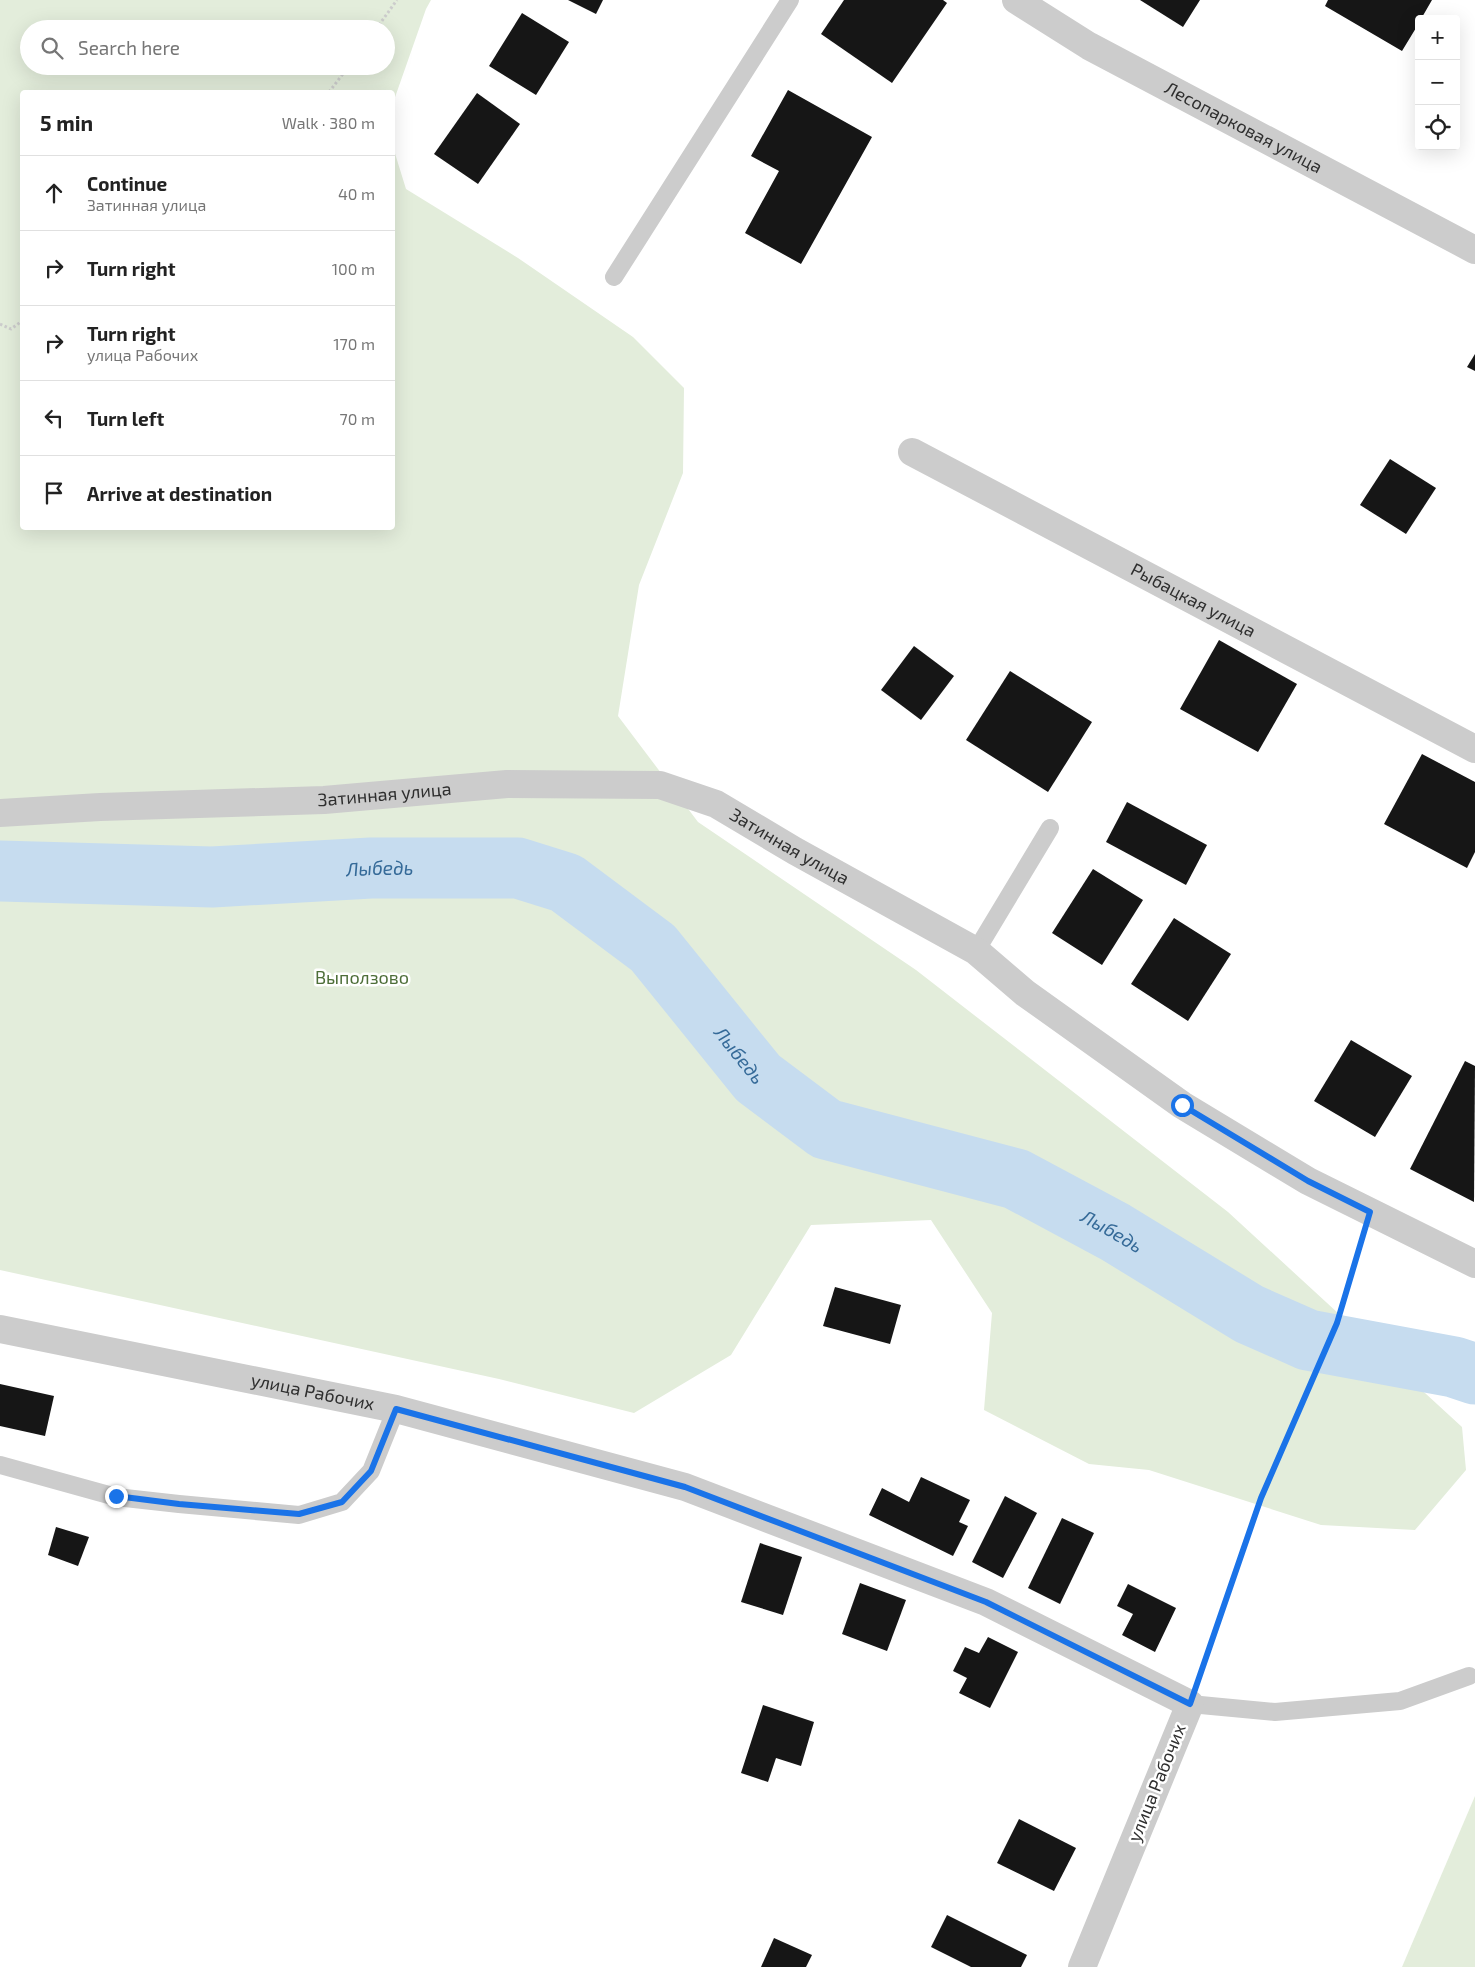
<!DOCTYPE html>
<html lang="en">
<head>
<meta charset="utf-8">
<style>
  :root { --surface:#fff; --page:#f6f6f6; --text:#222; --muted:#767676; --line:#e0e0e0 }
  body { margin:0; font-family:"Exo 2",sans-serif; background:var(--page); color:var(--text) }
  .controls { position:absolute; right:15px; top:15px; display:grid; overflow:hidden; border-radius:5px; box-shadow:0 5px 20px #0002 }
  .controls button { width:45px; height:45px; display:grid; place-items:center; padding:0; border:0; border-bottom:1px solid var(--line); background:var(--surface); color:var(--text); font:25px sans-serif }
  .stop { position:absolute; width:15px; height:15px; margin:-11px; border:4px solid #1a73e8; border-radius:50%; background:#fff }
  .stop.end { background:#1a73e8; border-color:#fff; box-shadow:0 1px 5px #0008 }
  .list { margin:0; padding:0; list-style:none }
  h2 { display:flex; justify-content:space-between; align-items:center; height:65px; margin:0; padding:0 20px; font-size:21px }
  h2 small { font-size:16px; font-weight:400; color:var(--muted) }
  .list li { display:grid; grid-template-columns:32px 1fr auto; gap:15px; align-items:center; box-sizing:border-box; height:75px; padding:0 20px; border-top:1px solid var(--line) }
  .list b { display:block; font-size:19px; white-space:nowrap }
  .list p { margin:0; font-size:16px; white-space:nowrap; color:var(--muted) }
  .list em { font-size:16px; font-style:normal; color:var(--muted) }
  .icon { flex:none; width:28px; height:28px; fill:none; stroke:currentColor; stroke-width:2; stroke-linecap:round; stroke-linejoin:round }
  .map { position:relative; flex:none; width:1475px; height:1967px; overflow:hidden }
  .search { position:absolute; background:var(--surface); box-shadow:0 5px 20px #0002; left:20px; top:20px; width:375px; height:55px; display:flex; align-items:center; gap:12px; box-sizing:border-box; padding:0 18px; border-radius:28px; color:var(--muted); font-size:19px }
  .panel { position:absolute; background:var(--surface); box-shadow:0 5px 20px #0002; left:20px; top:90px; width:375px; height:440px; border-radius:5px }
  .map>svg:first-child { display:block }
</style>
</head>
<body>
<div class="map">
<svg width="1475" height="1967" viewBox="0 0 1475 1967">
  <rect width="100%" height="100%" fill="#fff"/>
  <g fill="#e3eddb" fill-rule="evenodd">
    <path d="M0 0H431L426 9 393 103 392 92H22V528H392L393 147 406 189 518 258 633 337 684 388 683 473 639 585 618 716 698 822 916 970 1228 1212 1462 1427 1466 1470 1415 1530 1321 1525 1149 1470 1089 1464 984 1410 992 1313 931 1220 811 1225 731 1355 634 1413 499 1379 0 1270ZM29 29H386V66H29Z"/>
    <path d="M1475 1796V1967H1402Z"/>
  </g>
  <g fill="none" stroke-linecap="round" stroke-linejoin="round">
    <path stroke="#c6dcef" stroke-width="61" id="s1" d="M0 871 212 877 371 868H518L566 883 653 948 758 1078 826 1129 1016 1179 1115 1232 1249 1314 1308 1340 1454 1367 1475 1374"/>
  </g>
  <g fill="#161616">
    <path d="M568 0H603L596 14Z"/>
    <path d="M844 0H943L947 3 892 83 821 34Z"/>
    <path d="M1140 0H1200L1183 27Z"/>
    <path d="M1328 0H1432L1421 19H1419V23L1402 51 1325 6Z"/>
    <path d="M522 13 569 42 536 95 489 66Z"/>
    <path d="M788 90 872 137 801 264 745 233 779 171 751 156Z"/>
    <path d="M477 93 520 124 478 184 434 154Z"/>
    <path d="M1475 354V371L1467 367Z"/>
    <path d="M1390 459 1436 488 1406 534 1360 505Z"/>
    <path d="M1219 640 1297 684 1258 752 1180 709Z"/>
    <path d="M914 646 954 676 921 720 881 690Z"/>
    <path d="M1010 671 1092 722 1048 792 966 740Z"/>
    <path d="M1422 754 1475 782V852L1467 868 1384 824Z"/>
    <path d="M1127 802 1207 845 1186 885 1106 842Z"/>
    <path d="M1093 869 1143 900 1102 965 1052 933Z"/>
    <path d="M1174 918 1231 954 1188 1021 1131 984Z"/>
    <path d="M1351 1040 1412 1076 1375 1137 1314 1101Z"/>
    <path d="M1465 1061 1475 1066 1474 1202 1410 1169Z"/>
    <path d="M835 1287 901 1305 890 1344 823 1326Z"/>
    <path d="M0 1384 54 1396 45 1436 0 1426Z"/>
    <path d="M921 1477 970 1500 959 1522 968 1526 953 1556 869 1515 882 1488 909 1502Z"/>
    <path d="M1005 1496 1037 1513 1003 1578 972 1562Z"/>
    <path d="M1062 1518 1094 1533 1060 1604 1028 1588Z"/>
    <path d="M56 1527 89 1537 78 1566 48 1555Z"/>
    <path d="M760 1543 802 1557 783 1615 741 1602Z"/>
    <path d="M860 1583 906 1600 887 1651 842 1634Z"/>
    <path d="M1128 1584 1176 1608 1155 1652 1122 1635 1133 1614 1117 1606Z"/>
    <path d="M988 1637 1018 1652 990 1708 959 1693 967 1678 953 1671 965 1647 979 1653Z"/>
    <path d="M763 1705 814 1722 801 1766 776 1758 768 1782 741 1773Z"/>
    <path d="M1019 1819 1076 1848 1054 1891 997 1863Z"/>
    <path d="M947 1915 1027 1955 1021 1967H971L931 1947Z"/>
    <path d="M774 1938 812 1955 806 1967H761Z"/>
  </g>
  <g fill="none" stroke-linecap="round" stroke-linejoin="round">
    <g stroke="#ccc" stroke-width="3" stroke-dasharray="2.5 2.5" stroke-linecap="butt">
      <path d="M376 29 397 0"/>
      <path d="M329 92 349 66"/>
      <path d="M0 324 11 329 22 321"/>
      <path d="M1200 1675 1261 1498 1337 1323 1361 1241"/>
    </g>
    <g stroke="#ccc" stroke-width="18">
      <path d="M614 277 790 0"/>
      <path d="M976 951 1050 828"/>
      <path d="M0 1465 116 1497 179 1504 299 1515 342 1502 371 1471 396 1409"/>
      <path d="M1190 1704 1275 1712 1400 1701 1469 1676"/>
    </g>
    <g stroke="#ccc" stroke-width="28">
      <path id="s2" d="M1016 0 1089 46 1475 250"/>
      <path id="s3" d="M912 452 1475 749"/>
      <path id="s4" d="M0 813 100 807 324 800 507 784 660 785 716 804 795 851 976 951 1025 993 1182 1105 1308 1181 1475 1264"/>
      <path id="s5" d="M0 1329 396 1409 685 1487 986 1602 1190 1704 1082 1967"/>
    </g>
  </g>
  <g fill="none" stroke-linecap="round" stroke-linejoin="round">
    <path stroke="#1a73e8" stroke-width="6" d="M116 1496 179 1504 299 1514 342 1502 371 1471 396 1409 685 1487 986 1602 1190 1704 1261 1498 1337 1323 1370 1212 1308 1181 1182 1105"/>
  </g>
  <g text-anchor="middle" stroke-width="5" stroke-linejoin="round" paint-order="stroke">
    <g font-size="18" fill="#2f2f2f" stroke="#fff">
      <text dy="6" stroke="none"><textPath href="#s2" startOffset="261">Лесопарковая улица</textPath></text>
      <text dy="6" stroke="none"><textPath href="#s3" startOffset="318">Рыбацкая улица</textPath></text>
      <text dy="6" stroke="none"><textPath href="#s4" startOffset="385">Затинная улица</textPath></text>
      <text dy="6" stroke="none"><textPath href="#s4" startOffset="805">Затинная улица</textPath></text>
      <text dy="6" stroke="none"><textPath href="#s5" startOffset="319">улица Рабочих</textPath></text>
      <text transform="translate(1157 1783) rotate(-68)" y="6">улица Рабочих</text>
    </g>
    <g font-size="18" fill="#4d6e38" stroke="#fff">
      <text x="362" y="984">Выползово</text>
    </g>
    <g font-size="19" font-style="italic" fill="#356a98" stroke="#fff">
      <text dy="7" stroke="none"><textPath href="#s1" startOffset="380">Лыбедь</textPath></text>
      <text dy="7" stroke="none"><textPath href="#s1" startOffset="815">Лыбедь</textPath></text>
      <text dy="7" stroke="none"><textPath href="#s1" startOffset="1235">Лыбедь</textPath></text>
    </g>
  </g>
</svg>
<div class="controls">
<button>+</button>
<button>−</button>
<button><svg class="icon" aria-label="locate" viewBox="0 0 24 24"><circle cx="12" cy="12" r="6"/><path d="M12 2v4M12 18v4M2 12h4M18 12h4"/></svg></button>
</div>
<div class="stop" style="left:1182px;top:1105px"></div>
<div class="stop end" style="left:116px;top:1496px"></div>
<div class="search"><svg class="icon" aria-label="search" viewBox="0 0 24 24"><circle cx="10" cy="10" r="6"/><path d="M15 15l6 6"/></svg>Search here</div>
<section class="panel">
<h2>5 min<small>Walk · 380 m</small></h2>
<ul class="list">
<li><svg class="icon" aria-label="ahead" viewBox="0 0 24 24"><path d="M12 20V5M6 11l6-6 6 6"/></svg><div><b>Continue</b><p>Затинная улица</p></div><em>40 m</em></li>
<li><svg class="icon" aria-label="right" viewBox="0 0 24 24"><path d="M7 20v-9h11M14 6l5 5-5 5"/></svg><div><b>Turn right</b></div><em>100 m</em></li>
<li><svg class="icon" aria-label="right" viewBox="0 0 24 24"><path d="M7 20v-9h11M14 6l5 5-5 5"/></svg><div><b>Turn right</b><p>улица Рабочих</p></div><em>170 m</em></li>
<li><svg class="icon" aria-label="left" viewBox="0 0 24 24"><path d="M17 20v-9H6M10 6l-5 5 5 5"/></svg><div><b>Turn left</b></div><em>70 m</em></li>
<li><svg class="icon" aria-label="arrive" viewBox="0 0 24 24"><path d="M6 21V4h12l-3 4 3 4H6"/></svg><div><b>Arrive at destination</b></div></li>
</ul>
</section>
</div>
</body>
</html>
